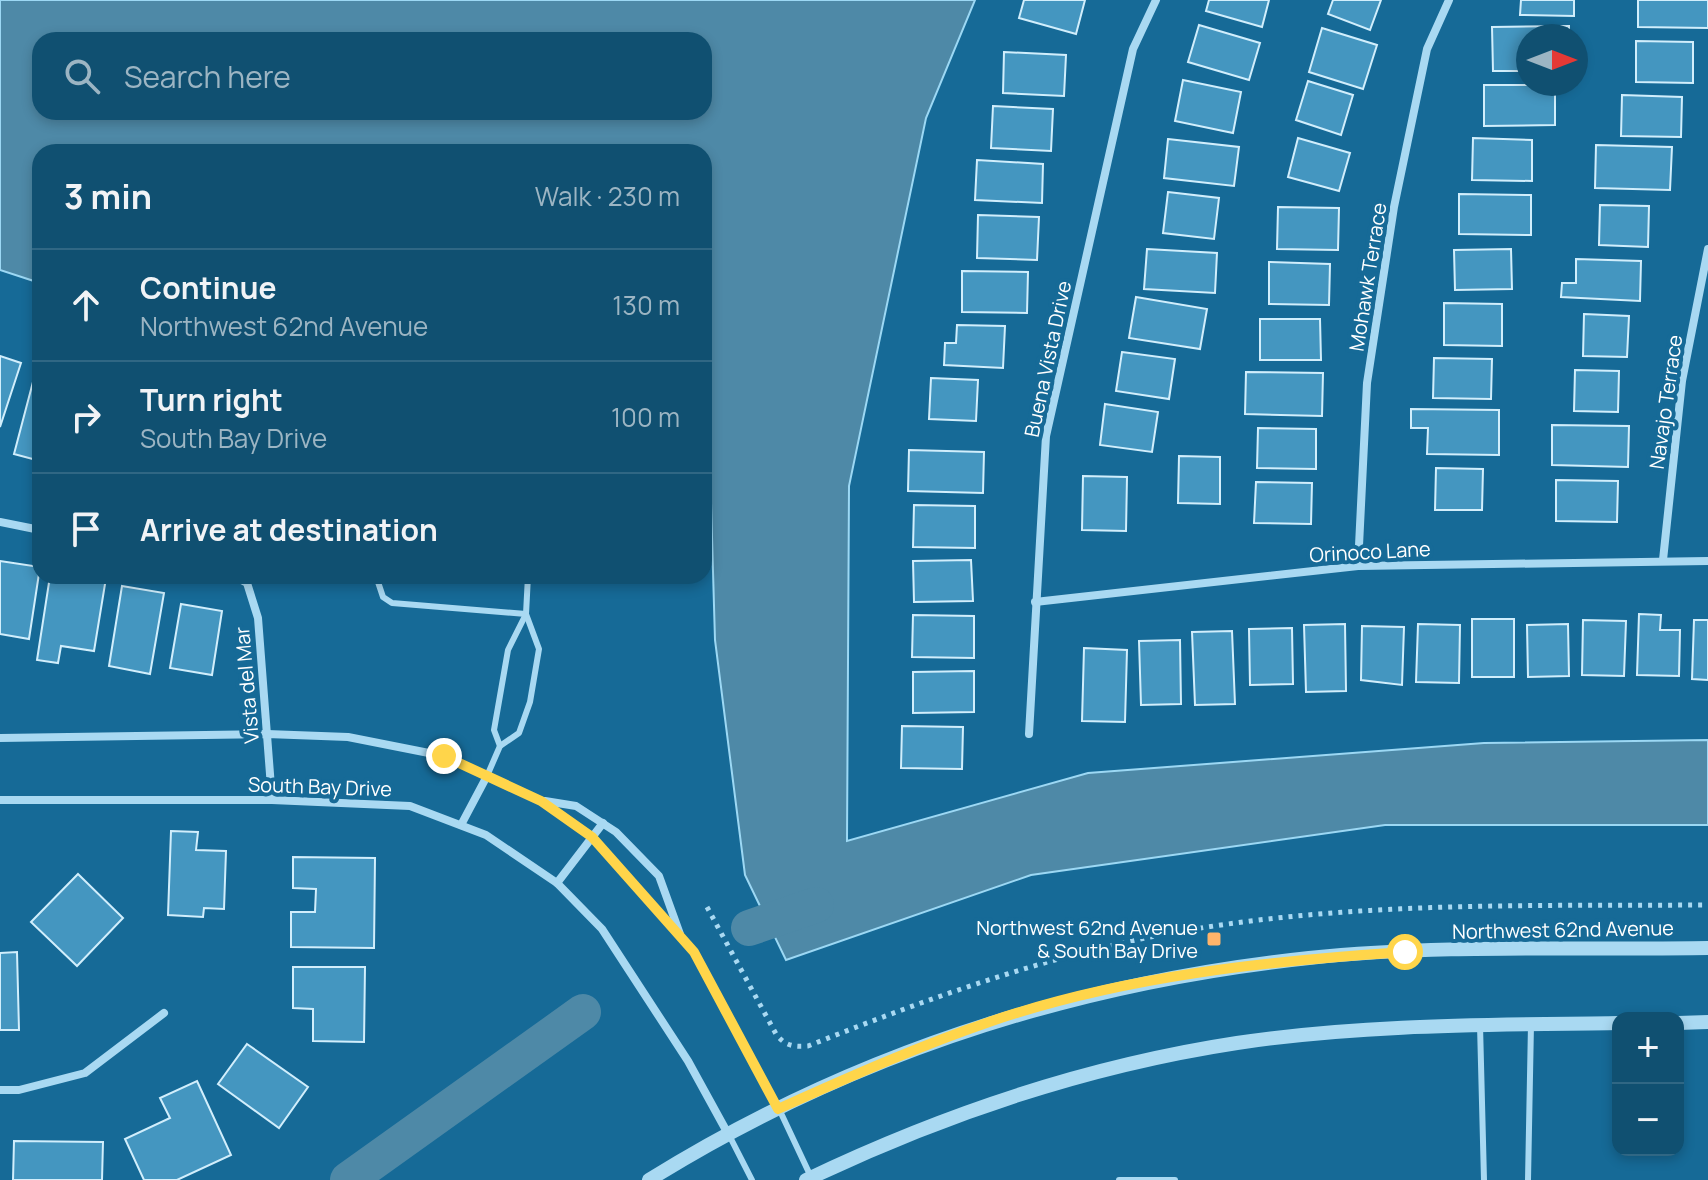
<!DOCTYPE html>
<html lang="en">
<head>
<meta charset="utf-8">
<style>
  :root { --surface:#105071; --page:#1e5a79; --text:#f1f3f6; --muted:#9cb5c3; --line:#306784 }
  body { margin:0; font-family:Manrope,sans-serif; background:var(--page); color:var(--text) }
  .controls { position:absolute; right:24px; bottom:24px; display:grid; overflow:hidden; border-radius:16px; box-shadow:0 4px 12px #0003 }
  .controls button { width:72px; height:72px; display:grid; place-items:center; padding:0; border:0; border-bottom:2px solid var(--line); background:var(--surface); color:var(--text); font:40px sans-serif }
  .compass { position:absolute; left:1516px; top:24px; width:72px; height:72px; border-radius:50%; background:var(--surface); box-shadow:0 4px 12px #0003; rotate:90deg }
  .stop { position:absolute; width:24px; height:24px; margin:-18px; border:6px solid #ffd54a; border-radius:50%; background:#fff }
  .stop.end { background:#ffd54a; border-color:#fff; box-shadow:0 2px 8px #0008 }
  .list { margin:0; padding:0; list-style:none }
  h2 { display:flex; justify-content:space-between; align-items:center; height:104px; margin:0; padding:0 32px; font-size:34px }
  h2 small { font-size:26px; font-weight:400; color:var(--muted) }
  .list li { display:grid; grid-template-columns:52px 1fr auto; gap:24px; align-items:center; box-sizing:border-box; height:112px; padding:0 32px; border-top:2px solid var(--line) }
  .list b { display:block; font-size:30px; white-space:nowrap }
  .list p { margin:0; font-size:26px; white-space:nowrap; color:var(--muted) }
  .list em { font-size:26px; font-style:normal; color:var(--muted) }
  .icon { flex:none; width:44px; height:44px; fill:none; stroke:currentColor; stroke-width:2; stroke-linecap:round; stroke-linejoin:round }
  .map { position:relative; flex:none; width:1708px; height:1180px; overflow:hidden }
  .search { position:absolute; background:var(--surface); box-shadow:0 4px 12px #0003; left:32px; top:32px; width:680px; height:88px; display:flex; align-items:center; gap:20px; box-sizing:border-box; padding:0 28px; border-radius:24px; color:var(--muted); font-size:30px }
  .panel { position:absolute; background:var(--surface); box-shadow:0 4px 12px #0003; left:32px; top:144px; width:680px; height:440px; border-radius:24px }
  .map>svg:first-child { display:block }
</style>
</head>
<body>
<div class="map">
<svg width="1708" height="1180" viewBox="0 0 1708 1180">
  <rect width="100%" height="100%" fill="#166a97"/>
  <path fill="#4e89a7" stroke="#9cd8f4" stroke-width="2" fill-rule="evenodd" d="M0 0H975L926 118 849 486 847 841 1088 773 1484 743 1708 740V825H1385L1031 875 786 960 745 875 715 640 709 434 704 429V152H40V283L0 270ZM40 40H704V112H40Z"/>
  <g fill="none" stroke-linecap="round" stroke-linejoin="round">
    <g stroke="#4e89a7" stroke-width="36">
      <path d="M749 928 816 905"/>
      <path d="M348 1180 583 1012"/>
    </g>
  </g>
  <g fill="#4496c0" stroke="#d1eefc" stroke-width="2">
    <path d="M1024 0H1085L1076 34 1019 18Z"/>
    <path d="M1209 0H1269L1262 27 1206 11Z"/>
    <path d="M1333 0H1381L1370 30 1328 14Z"/>
    <path d="M1521 0H1574V16L1520 15Z"/>
    <path d="M1638 0H1708V28L1638 27Z"/>
    <path d="M1199 25 1260 43 1249 80 1188 62Z"/>
    <path d="M1569 26V36H1528V71H1493L1492 27Z"/>
    <path d="M1322 28 1377 45 1363 89 1309 72Z"/>
    <path d="M1636 41 1693 42V83L1636 82Z"/>
    <path d="M1004 52 1066 55 1064 96 1003 93Z"/>
    <path d="M1183 80 1241 92 1233 133 1175 121Z"/>
    <path d="M1308 81 1353 95 1341 135 1296 120Z"/>
    <path d="M1484 85H1555V125L1484 126Z"/>
    <path d="M1622 95 1682 97 1681 137 1621 136Z"/>
    <path d="M993 106 1053 109 1051 151 991 148Z"/>
    <path d="M1298 138 1350 153 1339 191 1288 177Z"/>
    <path d="M1473 138 1532 140V181L1472 180Z"/>
    <path d="M1168 139 1239 147 1234 186 1164 178Z"/>
    <path d="M1596 145 1672 147 1670 190 1595 188Z"/>
    <path d="M977 160 1043 164 1042 203 975 200Z"/>
    <path d="M1168 192 1219 198 1214 239 1163 233Z"/>
    <path d="M1459 194 1531 195V235L1459 234Z"/>
    <path d="M1600 205 1649 206 1648 247 1599 245Z"/>
    <path d="M1278 207 1339 208 1338 250 1277 249Z"/>
    <path d="M978 215 1039 217 1037 260 977 258Z"/>
    <path d="M1147 249 1217 253 1215 293 1144 289Z"/>
    <path d="M1511 249 1512 289 1455 290 1454 250Z"/>
    <path d="M1576 259 1641 261 1640 301 1561 297 1562 283H1576Z"/>
    <path d="M1269 262 1330 264 1329 305 1269 304Z"/>
    <path d="M962 271 1028 272 1027 313 962 312Z"/>
    <path d="M1136 297 1207 309 1200 349 1129 338Z"/>
    <path d="M1444 303 1502 304V346L1444 345Z"/>
    <path d="M1584 314 1629 316 1627 357 1583 356Z"/>
    <path d="M1260 319H1320L1321 360H1260Z"/>
    <path d="M957 325 1005 326 1003 368 944 365 945 343H956Z"/>
    <path d="M1122 352 1175 359 1169 399 1116 391Z"/>
    <path d="M0 356 21 363 0 427Z"/>
    <path d="M1434 358 1492 359 1491 399 1433 398Z"/>
    <path d="M1575 370 1619 371 1618 412 1574 411Z"/>
    <path d="M1246 372 1323 373 1322 416 1245 414Z"/>
    <path d="M34 378 40 380V461L14 454Z"/>
    <path d="M931 378 978 380 976 421 929 419Z"/>
    <path d="M1105 404 1158 412 1152 452 1100 445Z"/>
    <path d="M1411 409 1499 410V455L1427 454 1428 428H1411Z"/>
    <path d="M1552 425 1629 426 1628 467 1552 465Z"/>
    <path d="M1258 428 1316 429V469L1257 468Z"/>
    <path d="M909 450 984 452 983 493 908 491Z"/>
    <path d="M1179 456 1220 457V504L1178 503Z"/>
    <path d="M1436 468 1483 469 1482 510H1435Z"/>
    <path d="M1083 476 1127 477 1126 531 1082 530Z"/>
    <path d="M1556 480 1618 481 1617 522 1556 521Z"/>
    <path d="M1256 482 1312 483 1311 524 1254 523Z"/>
    <path d="M914 505 975 506V548L913 547Z"/>
    <path d="M971 560 973 601 914 602 913 561Z"/>
    <path d="M0 561 40 567 29 639 0 634Z"/>
    <path d="M50 576 106 578 94 651 61 646 58 663 37 660Z"/>
    <path d="M122 586 164 593 150 674 109 666Z"/>
    <path d="M181 604 222 611 212 675 170 668Z"/>
    <path d="M1639 614 1661 615 1660 630H1680L1679 676 1637 675Z"/>
    <path d="M913 615 974 616V658L912 657Z"/>
    <rect x="1472" y="619" width="42" height="58"/>
    <path d="M1583 620 1626 621 1624 676 1582 675Z"/>
    <path d="M1694 620H1708V680L1692 679Z"/>
    <path d="M1345 624 1346 691 1306 692 1304 625Z"/>
    <path d="M1418 624 1460 625 1459 683 1416 682Z"/>
    <path d="M1568 624 1569 676 1528 677 1527 625Z"/>
    <path d="M1362 626 1404 627 1402 685 1361 680Z"/>
    <path d="M1292 628 1293 684 1250 685 1249 629Z"/>
    <path d="M1232 631 1235 704 1195 705 1192 632Z"/>
    <path d="M1180 640 1181 704 1141 705 1139 641Z"/>
    <path d="M1084 648 1127 650 1125 722 1082 721Z"/>
    <path d="M974 671V712L913 713V672Z"/>
    <path d="M902 726 963 727 962 769 901 768Z"/>
    <path d="M171 831 198 832 196 850 226 851 224 909 204 908 203 917 168 915Z"/>
    <path d="M293 857 375 858 374 948 291 947V912H315L316 889 293 888Z"/>
    <path d="M78 874 123 918 77 966 31 922Z"/>
    <path d="M17 952 19 1030H0V953Z"/>
    <path d="M293 967H365L364 1042 313 1041V1009L293 1008Z"/>
    <path d="M247 1044 308 1087 279 1128 218 1084Z"/>
    <path d="M197 1081 231 1155 177 1180H144L125 1139 170 1118 160 1098Z"/>
    <path d="M14 1141 103 1142 102 1180H13Z"/>
  </g>
  <g fill="none" stroke-linecap="round" stroke-linejoin="round">
    <path stroke="#a9d9f2" stroke-width="5" stroke-dasharray="4 6" stroke-linecap="butt" d="M707 907 776 1034C785 1046 794 1047 808 1046 929 998 1048 955 1177 932 1353 901 1530 906 1708 905"/>
    <g stroke="#a9d9f2" stroke-width="6">
      <path d="M376 576 383 597 392 603 526 614"/>
      <path d="M500 746 494 730 508 650 526 614 528 576"/>
      <path d="M487 776 500 746 519 733 530 702 539 649 526 614"/>
      <path d="M1480 1025 1484 1180"/>
      <path d="M780 1111 811 1177"/>
      <path d="M729 1135 752 1180"/>
      <path d="M1119 1180H1175"/>
      <path d="M1528 1180 1531 1024"/>
    </g>
    <g stroke="#a9d9f2" stroke-width="8">
      <path d="M0 522 40 530"/>
      <path d="M1663 560 1682 381 1708 249"/>
      <path d="M1358 566 1367 383 1394 207 1427 49 1449 0"/>
      <path d="M234 576 247 583 258 618 272 800"/>
      <path d="M1035 602 1358 566 1708 561"/>
      <path d="M1029 734 1046 436 1133 49 1156 0"/>
      <path d="M0 738 267 734 348 737 444 756 541 801 592 837 694 952 778 1109"/>
      <path d="M0 800H272L410 806 486 835 557 883 602 929 688 1061 727 1132"/>
      <path d="M545 801 576 806 616 832 659 876 680 934"/>
      <path d="M461 825 487 776"/>
      <path d="M557 883 603 823"/>
      <path d="M0 1090H19L85 1073 164 1013"/>
    </g>
    <g stroke="#a9d9f2" stroke-width="14">
      <path d="M1678 1023 1708 1022"/>
      <path d="M649 1180C850 1055 1074 983 1309 958 1440 944 1576 950 1708 948"/>
      <path d="M806 1180C944 1114 1086 1066 1237 1043 1363 1024 1491 1025 1618 1023"/>
    </g>
  </g>
  <g fill="none" stroke-linecap="round" stroke-linejoin="round">
    <path stroke="#ffd54a" stroke-width="10" d="M444 756 541 801 592 837 694 952 778 1109C849 1077 919 1046 992 1021 1124 976 1267 961 1405 952"/>
  </g>
  <rect fill="#ffb46a" stroke="#166a97" stroke-width="3" x="1206" y="931" width="16" height="16" rx="4"/>
  <g text-anchor="middle" stroke-width="8" stroke-linejoin="round" paint-order="stroke">
    <g font-size="20" fill="#fff" stroke="#166a97">
      <text transform="translate(1368 277) rotate(-81)" y="7">Mohawk Terrace</text>
      <text transform="translate(1048 359) rotate(-78)" y="7">Buena Vista Drive</text>
      <text transform="translate(1666 402) rotate(-82)" y="7">Navajo Terrace</text>
      <text transform="translate(1370 552) rotate(-3)" y="7">Orinoco Lane</text>
      <text transform="translate(247 685) rotate(-95)" y="7">Vista del Mar</text>
      <text transform="translate(320 787) rotate(2)" y="7">South Bay Drive</text>
      <text transform="translate(1563 930) rotate(-1)" y="7">Northwest 62nd Avenue</text>
    </g>
    <g font-size="20" fill="#fff" stroke="#166a97" text-anchor="end">
      <text x="1198" y="935">Northwest 62nd Avenue<tspan x="1198" dy="23">&amp; South Bay Drive</tspan></text>
    </g>
  </g>
</svg>
<div class="controls">
<button>+</button>
<button>−</button>
</div>
<svg class="compass" viewBox="-18 -18 36 36"><path d="M0-13l5 13h-10z" fill="#e53935"/><path d="M0 13l5-13h-10z" fill="#9cb5c3"/></svg>
<div class="stop" style="left:1405px;top:952px"></div>
<div class="stop end" style="left:444px;top:756px"></div>
<div class="search"><svg class="icon" aria-label="search" viewBox="0 0 24 24"><circle cx="10" cy="10" r="6"/><path d="M15 15l6 6"/></svg>Search here</div>
<section class="panel">
<h2>3 min<small>Walk · 230 m</small></h2>
<ul class="list">
<li><svg class="icon" aria-label="ahead" viewBox="0 0 24 24"><path d="M12 20V5M6 11l6-6 6 6"/></svg><div><b>Continue</b><p>Northwest 62nd Avenue</p></div><em>130 m</em></li>
<li><svg class="icon" aria-label="right" viewBox="0 0 24 24"><path d="M7 20v-9h11M14 6l5 5-5 5"/></svg><div><b>Turn right</b><p>South Bay Drive</p></div><em>100 m</em></li>
<li><svg class="icon" aria-label="arrive" viewBox="0 0 24 24"><path d="M6 21V4h12l-3 4 3 4H6"/></svg><div><b>Arrive at destination</b></div></li>
</ul>
</section>
</div>
</body>
</html>
